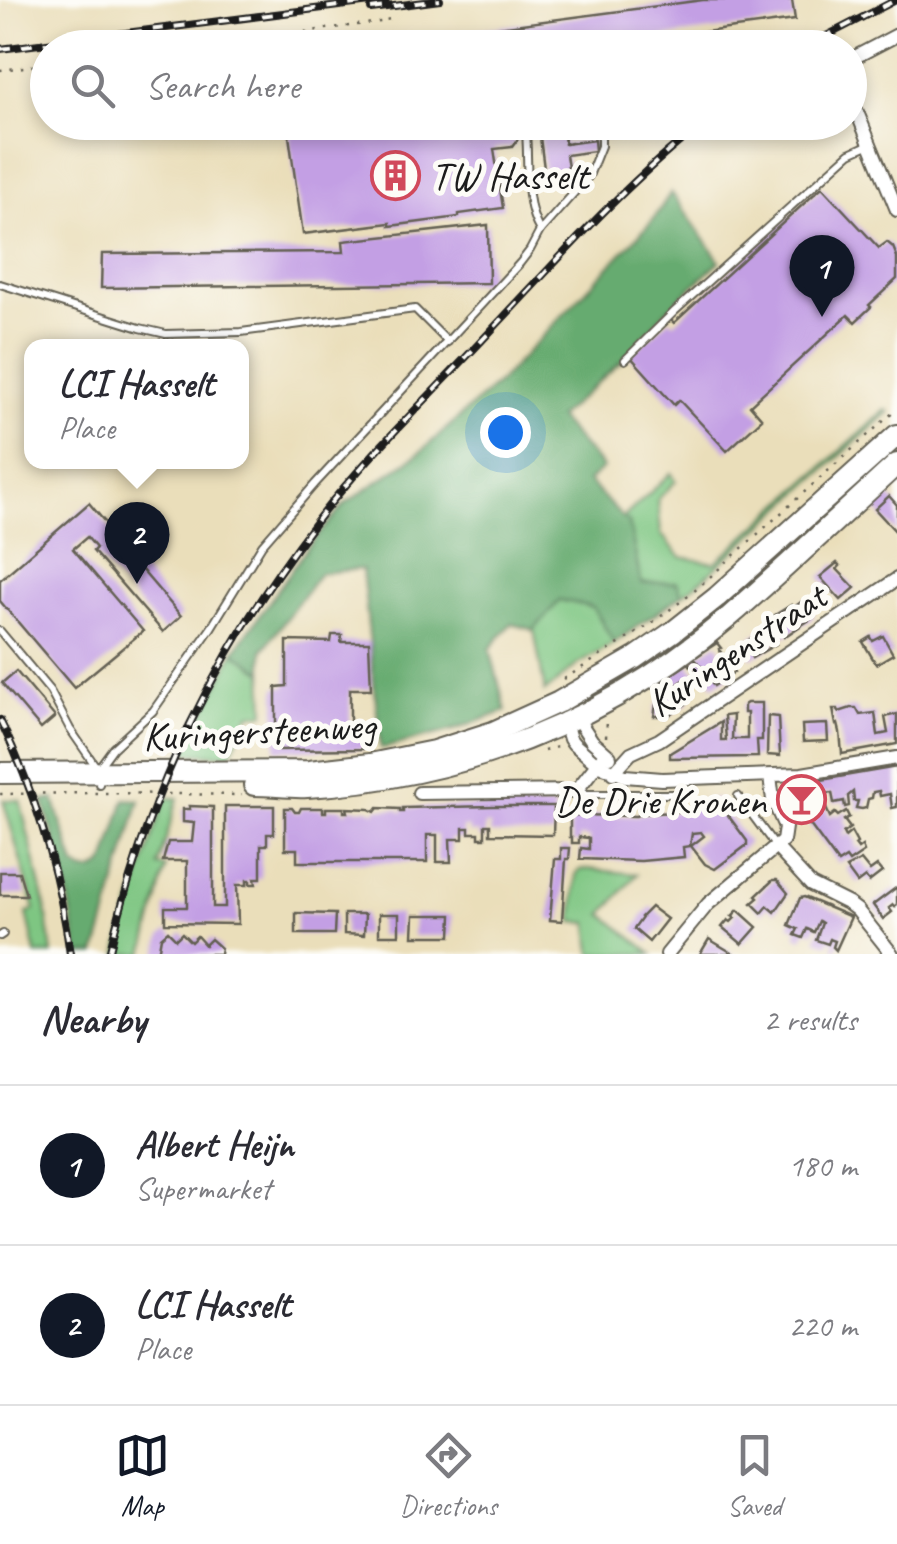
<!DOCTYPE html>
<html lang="en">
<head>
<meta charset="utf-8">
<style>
  :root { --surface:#fff; --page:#f7f7f7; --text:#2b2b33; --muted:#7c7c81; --line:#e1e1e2; --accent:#111827 }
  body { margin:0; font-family:Caveat,sans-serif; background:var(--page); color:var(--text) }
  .you { position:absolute; left:505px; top:432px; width:35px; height:35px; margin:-25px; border:8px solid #fff; border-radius:50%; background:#1a73e8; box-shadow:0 0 0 15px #1a73e833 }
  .badge { display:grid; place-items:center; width:65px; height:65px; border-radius:50%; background:var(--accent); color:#fff; font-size:32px; font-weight:700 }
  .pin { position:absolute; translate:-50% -82px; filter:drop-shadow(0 2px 5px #0008) }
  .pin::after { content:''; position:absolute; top:52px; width:35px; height:30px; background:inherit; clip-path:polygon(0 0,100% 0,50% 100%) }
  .popup { position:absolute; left:24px; top:339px; width:225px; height:130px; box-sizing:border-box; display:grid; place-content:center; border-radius:20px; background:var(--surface); filter:drop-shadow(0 2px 8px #0005); font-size:32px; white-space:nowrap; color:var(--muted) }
  .popup b { font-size:38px; color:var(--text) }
  .popup::after { content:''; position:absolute; left:50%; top:100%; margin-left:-20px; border:20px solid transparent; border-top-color:var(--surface) }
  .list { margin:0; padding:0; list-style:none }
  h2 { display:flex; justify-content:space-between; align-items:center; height:130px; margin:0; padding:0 40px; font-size:42px }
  h2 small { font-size:32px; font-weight:400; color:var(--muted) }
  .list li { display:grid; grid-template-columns:65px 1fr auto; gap:30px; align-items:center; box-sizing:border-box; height:160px; padding:0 40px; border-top:2px solid var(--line) }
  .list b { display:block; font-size:38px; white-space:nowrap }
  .list p { margin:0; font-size:32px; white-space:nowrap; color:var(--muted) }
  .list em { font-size:32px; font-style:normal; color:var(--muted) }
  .icon { flex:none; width:55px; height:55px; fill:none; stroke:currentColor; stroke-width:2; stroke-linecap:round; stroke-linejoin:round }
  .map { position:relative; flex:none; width:897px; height:954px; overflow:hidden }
  .search { position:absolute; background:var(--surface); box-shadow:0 5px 15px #0003; left:30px; right:30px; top:30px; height:110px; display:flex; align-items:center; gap:25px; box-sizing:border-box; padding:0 35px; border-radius:55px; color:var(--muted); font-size:38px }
  .sheet { height:450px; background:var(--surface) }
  nav { display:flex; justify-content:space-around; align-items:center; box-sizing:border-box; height:140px; border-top:2px solid var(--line); background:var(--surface); font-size:28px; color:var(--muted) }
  nav a { display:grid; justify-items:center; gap:5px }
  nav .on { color:var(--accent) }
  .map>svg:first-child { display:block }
</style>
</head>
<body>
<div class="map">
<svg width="897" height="954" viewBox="0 0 897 954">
  <rect width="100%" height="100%" fill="#fdfcf7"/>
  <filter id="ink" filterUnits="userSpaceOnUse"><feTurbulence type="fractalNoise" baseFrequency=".01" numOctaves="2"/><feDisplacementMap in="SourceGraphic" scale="20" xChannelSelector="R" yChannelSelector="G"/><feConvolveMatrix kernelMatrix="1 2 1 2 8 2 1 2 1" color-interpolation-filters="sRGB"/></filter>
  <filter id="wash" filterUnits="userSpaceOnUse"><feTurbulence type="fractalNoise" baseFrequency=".0048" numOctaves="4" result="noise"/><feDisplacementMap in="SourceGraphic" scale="40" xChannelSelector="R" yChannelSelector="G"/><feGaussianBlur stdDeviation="2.25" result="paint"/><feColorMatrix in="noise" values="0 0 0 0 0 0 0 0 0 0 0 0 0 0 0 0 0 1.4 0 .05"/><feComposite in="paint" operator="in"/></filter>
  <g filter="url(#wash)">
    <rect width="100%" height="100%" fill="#eadeba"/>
    <g fill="#7ec682" stroke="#4d714f" stroke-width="2.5">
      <path d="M886 410 889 412 702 580 682 595 677 582 641 584 623 518 671 473 676 481 658 499 661 534 681 557 715 563Z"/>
      <path d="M559 600 593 607 614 643 576 666 545 692 534 630Z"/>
      <path d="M234 652 263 672 265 713 250 714 230 755 184 753Z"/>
      <path d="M165 798H178L158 866 166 867 144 954H118L122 934Z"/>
      <path d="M3 800H20L46 908 52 954H36L27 913 35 910Z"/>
      <path d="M588 869 637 874 603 914 652 954H592L589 923 573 922 576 874 580 870Z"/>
    </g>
    <g fill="#66ab70" stroke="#416446" stroke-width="2.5">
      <path d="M671 192 720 261 666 311 626 357 558 418 603 468 588 481 623 518 629 522 641 583 677 582 682 595 614 643 593 607 560 600 534 630 511 624 490 649 506 711 457 729 381 749 362 569 320 573 263 650V672L234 652 307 548 345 504 418 454 499 382 653 220Z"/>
      <path d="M54 799 75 866C87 875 99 872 106 860L125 799 140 800 96 954H78L64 871 43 801Z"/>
    </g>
    <g id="blocks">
      <g fill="#c39fe4">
        <path d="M703 0H792L795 20 651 39 652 48H416L415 38Z"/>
        <path d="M287 122H516L518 139 512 147 494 149 503 208 459 214V217L390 226V223L303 234Z"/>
        <path d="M538 122H562L565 144 594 140 595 151 566 155 570 180 546 184Z"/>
        <path d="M822 187 879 248 887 242 893 247 897 257V279L869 305 871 307 855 322 848 315 750 405 762 419 727 451 679 400 674 405 630 356 670 319 674 323Z"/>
        <path d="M488 225 489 283 101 288 102 254 344 252 343 241Z"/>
        <path d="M889 496 897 505V533L875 509Z"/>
        <path d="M89 503 114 533 112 535 181 616 163 632 93 551 96 548 87 537 73 549 143 631 74 688 0 601V580Z"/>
        <path d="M837 563 840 566 837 569 855 588 841 600 820 577Z"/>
        <path d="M805 599 815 613 812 614 814 617 784 637 772 617 791 605 793 608Z"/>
        <path d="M765 628 776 644 752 658 747 649 751 647 747 641Z"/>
        <path d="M332 635H342L341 642H369L371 689H350V727L366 725 363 749 276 750V687L287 686V641L331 642Z"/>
        <path d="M883 636 893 654 876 664 863 642 871 637 873 641Z"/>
        <path d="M717 643 721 648 719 649 723 656 725 655 734 672 714 686 709 678 707 679 703 673 705 671 694 658Z"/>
        <path d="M689 663 698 678 687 685 684 680 678 684 689 702 665 718 663 716H654L656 705 669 696 660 682Z"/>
        <path d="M16 671 55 717 41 729 2 683Z"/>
        <path d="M747 703H762V740H757L758 757 670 758V753L721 722V740H726L724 716 733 715 732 739H747V713H744V705Z"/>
        <path d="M851 708H856L860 715 875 713 878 735 888 733 885 717 897 714V744L842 754 840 732 838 724 836 725 833 709H838L839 712Z"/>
        <path d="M768 716 778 717 780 756 767 755Z"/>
        <path d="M827 724 828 741 803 742 802 725Z"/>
        <path d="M897 767V807L892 808 890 794 880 796 879 791 873 792 872 798 868 799 866 808 862 809 856 808 858 801H854L853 792 848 796 849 806 845 807 844 801 834 803 832 793 820 795 830 817 835 813 838 816 846 811 849 817 844 820 850 828 843 833 845 837 851 832 857 843 855 845 858 849 862 846 864 852 849 862 846 858 838 863 799 810 796 788 798 784Z"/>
        <path d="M716 799 747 841V845L715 869 705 864 691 846 704 836 701 832 692 833 690 846 683 847 684 857 641 861 580 859 581 848 589 849V838L579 837V843H572V837H570V815L636 816 640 814 689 811 692 801Z"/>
        <path d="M189 806 213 807V907H225V806H274V834H267V845H261V878H255L256 884H250V880H247V885H237L238 924 165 923V907H187V861H163L168 842H192L194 823 183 822V809H190Z"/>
        <path d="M493 806H554L553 835 490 834V825H485V838H479V833H469V828H463V839H450L451 862H437V835H427V862H297V849H285V808H292L295 812H299L301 808H323V812H326V808H344V812H348L347 808 369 809 375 812 378 808 400 809V812H403V808Z"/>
        <path d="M561 848H570L569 859H566L562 921 550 920 555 859H561Z"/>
        <path d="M861 860 870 871 877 866 882 872 869 882 865 877 857 883 846 868Z"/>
        <path d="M0 872H19L26 895H0Z"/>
        <path d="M773 880H777L788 893 775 912 768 906 762 913 752 903 758 898 756 896Z"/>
        <path d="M897 887V904L895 907 893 905 889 908 892 912 883 919 873 905Z"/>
        <path d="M804 897 851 917 836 950 833 947 835 941 830 939 828 944 816 940 822 923 819 921 814 932 807 929 803 938 795 935 798 929 789 925 800 898Z"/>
        <path d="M651 907 667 919 649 942 634 929 642 918 641 917Z"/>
        <path d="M738 910 757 927 742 944 722 927 728 920 731 922 735 918 732 916Z"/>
        <path d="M296 913 335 914 334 934H296Z"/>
        <path d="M344 914H365L364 935 344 934Z"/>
        <rect x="379" y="914" width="20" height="21"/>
        <path d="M414 915H452L451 936H413Z"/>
        <path d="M168 931 176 939 182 933 191 942 197 936 205 945 211 939 221 948 220 954H158L161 937Z"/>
        <path d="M709 939 734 954H700Z"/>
      </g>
    </g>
  </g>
  <g filter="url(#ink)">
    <use href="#blocks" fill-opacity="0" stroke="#646053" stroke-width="2.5"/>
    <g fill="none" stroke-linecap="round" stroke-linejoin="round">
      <defs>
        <g id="lane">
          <path d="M525 122C530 156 522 201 540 231"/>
          <path d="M0 284 140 328 166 334 241 332 415 309 448 342"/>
          <path d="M625 360 675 311 850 153 870 144"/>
          <path d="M0 631 50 691 70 729 97 768"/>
          <path d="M99 784 102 763 113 748 153 711 211 628 262 545 315 484 520 263 530 250 540 231 589 176 601 146V122"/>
          <path d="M577 791 582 794H678"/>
          <path d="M738 796 776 847"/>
          <path d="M0 936 3 934"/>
        </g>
        <g id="street">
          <path d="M850 69 855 57 897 35"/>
          <path d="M850 95 897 210"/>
          <path d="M575 715 592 741 610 757"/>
          <path d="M564 719 570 739 574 744 597 764 625 776 662 779 802 774 897 758"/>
          <path d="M613 773 631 753 659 740 897 579"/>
          <path d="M419 793 576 791 605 754"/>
          <path d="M777 848 811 885 849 904 857 910 892 954"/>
          <path d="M667 954 708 904 783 841 785 827 773 800 770 776"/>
        </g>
        <g id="primary">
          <path d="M0 773 309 771 370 764 434 751 493 732 559 702 635 658 674 631 717 597 897 435"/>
          <path d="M254 785C272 785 290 788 307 787 466 777 608 720 729 617 786 568 841 515 897 464"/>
        </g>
      </defs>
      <use href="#lane" stroke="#646053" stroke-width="10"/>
      <use href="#street" stroke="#646053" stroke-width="16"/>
      <use href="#primary" stroke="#646053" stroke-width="24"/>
      <g stroke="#646053" stroke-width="2.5" stroke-dasharray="2.5 8" stroke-linecap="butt">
        <path d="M180 48 388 21 385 0"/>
        <path d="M0 70 48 64"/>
        <path d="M564 679 652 623 692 593 897 409"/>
        <path d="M606 737 607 721"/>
        <path d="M544 751 560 746"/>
        <path d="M105 793 242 795"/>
        <path d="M0 794 97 793"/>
      </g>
      <use href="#lane" stroke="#fff" stroke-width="6"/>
      <use href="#street" stroke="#fff" stroke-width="12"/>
      <use href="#primary" stroke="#fff" stroke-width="20"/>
      <defs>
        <g id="rail">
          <path d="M371 9 440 0"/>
          <path d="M803 48 896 0"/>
          <path d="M0 49 386 0"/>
          <path d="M0 720C36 794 59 873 70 954"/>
          <path d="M109 954C148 791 215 652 318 519 369 454 431 395 487 335 557 261 624 184 704 122"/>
        </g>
      </defs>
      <use href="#rail" stroke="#1c1c1c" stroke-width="8"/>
      <use href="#rail" stroke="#fdfcf7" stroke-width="4" stroke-dasharray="11" stroke-linecap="butt"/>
    </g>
  </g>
  <defs>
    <symbol id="building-ring" viewBox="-11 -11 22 22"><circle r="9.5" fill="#fdfcf7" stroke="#d1495b" stroke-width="1.5"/><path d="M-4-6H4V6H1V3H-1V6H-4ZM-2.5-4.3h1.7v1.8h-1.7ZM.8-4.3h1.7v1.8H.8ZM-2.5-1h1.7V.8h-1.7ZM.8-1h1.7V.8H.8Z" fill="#d1495b"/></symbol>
    <symbol id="bar-ring" viewBox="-11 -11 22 22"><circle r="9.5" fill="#fdfcf7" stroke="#d1495b" stroke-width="1.5"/><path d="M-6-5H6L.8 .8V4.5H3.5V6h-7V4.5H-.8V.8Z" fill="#d1495b"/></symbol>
  </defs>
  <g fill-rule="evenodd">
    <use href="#building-ring" x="368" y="148" width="55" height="55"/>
    <use href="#bar-ring" x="774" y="772" width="55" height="55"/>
  </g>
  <g text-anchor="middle" stroke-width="10" stroke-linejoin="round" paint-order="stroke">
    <g font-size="40" fill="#1c1c1c" stroke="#fdfcf7" text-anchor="start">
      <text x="431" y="189">TW Hasselt</text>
      <text x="766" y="814" text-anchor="end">De Drie Kronen</text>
    </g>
    <g font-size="40" fill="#1c1c1c" stroke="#fdfcf7">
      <text transform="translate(736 649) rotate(-34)" y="14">Kuringenstraat</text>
      <text transform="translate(259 730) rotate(-3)" y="14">Kuringersteenweg</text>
    </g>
  </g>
</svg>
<div class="you"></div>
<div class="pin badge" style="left:822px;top:317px">1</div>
<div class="pin badge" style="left:137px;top:584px">2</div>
<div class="popup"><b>LCI Hasselt</b>Place</div>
<div class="search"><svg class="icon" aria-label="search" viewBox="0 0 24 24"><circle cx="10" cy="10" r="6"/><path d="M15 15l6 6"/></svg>Search here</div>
</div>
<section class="sheet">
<h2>Nearby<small>2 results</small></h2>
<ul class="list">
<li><span class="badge">1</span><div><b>Albert Heijn</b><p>Supermarket</p></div><em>180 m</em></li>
<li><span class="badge">2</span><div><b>LCI Hasselt</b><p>Place</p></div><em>220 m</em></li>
</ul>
</section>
<nav>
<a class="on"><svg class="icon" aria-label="map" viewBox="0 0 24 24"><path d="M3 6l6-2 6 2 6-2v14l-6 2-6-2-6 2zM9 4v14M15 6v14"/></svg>Map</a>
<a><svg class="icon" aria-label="directions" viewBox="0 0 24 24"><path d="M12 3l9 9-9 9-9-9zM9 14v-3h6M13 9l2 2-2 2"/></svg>Directions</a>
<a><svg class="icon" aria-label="saved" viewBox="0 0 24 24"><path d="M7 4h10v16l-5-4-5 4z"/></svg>Saved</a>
</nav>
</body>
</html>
